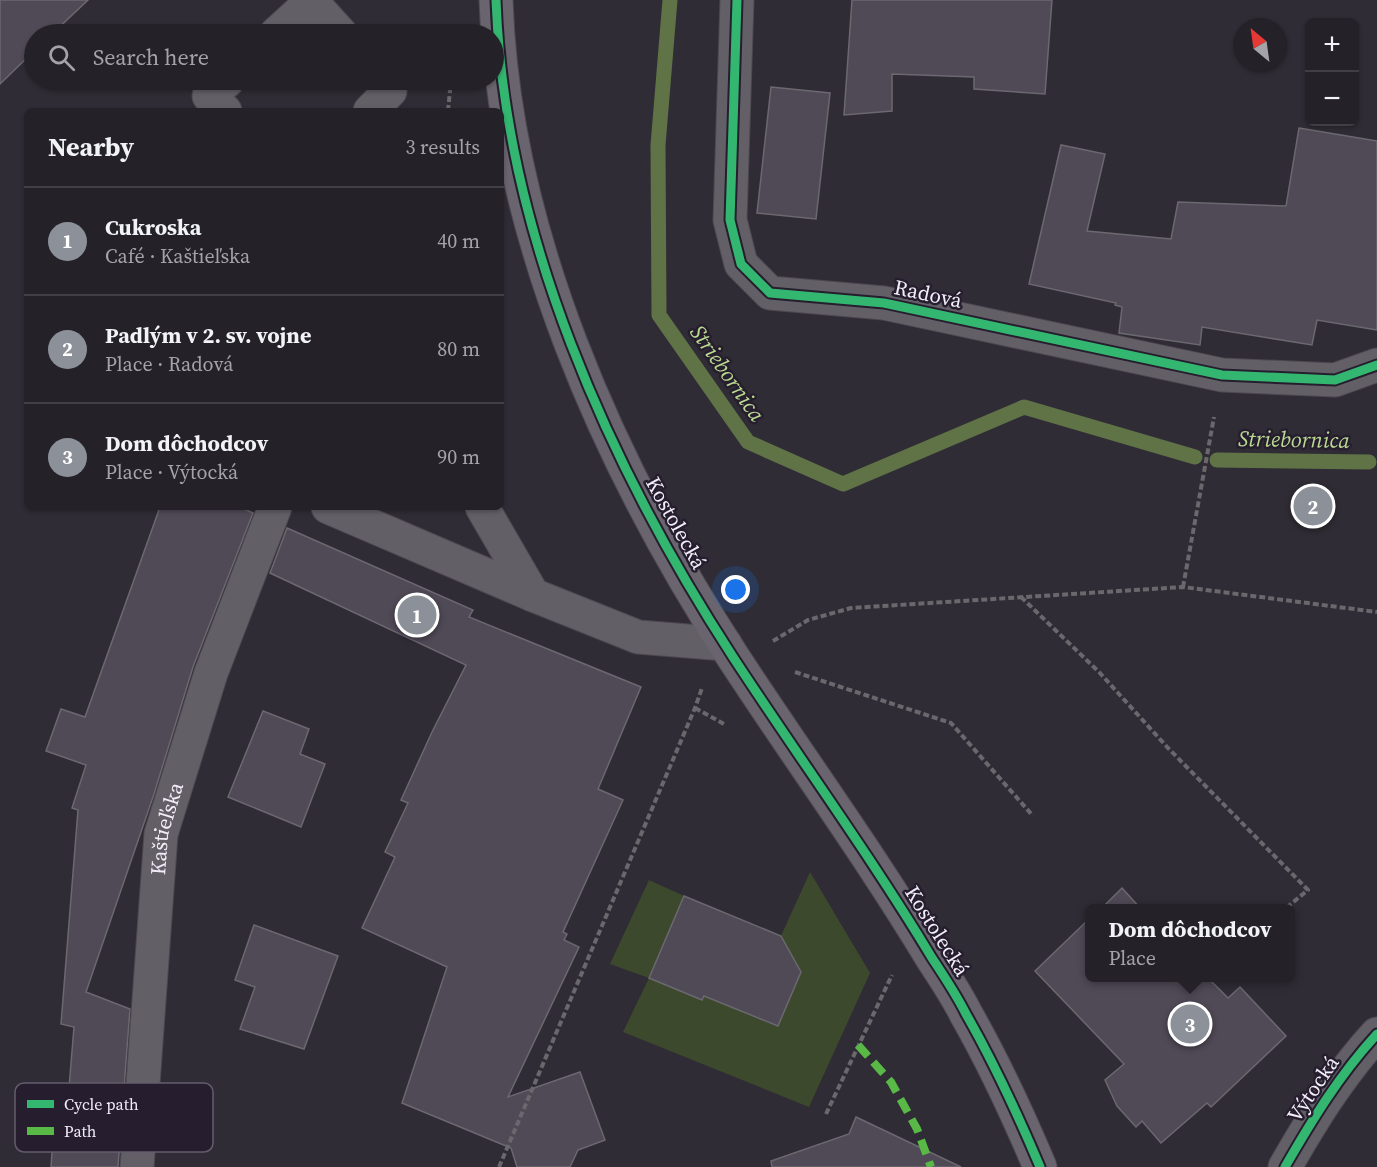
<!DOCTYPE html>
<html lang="en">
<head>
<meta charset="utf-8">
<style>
  :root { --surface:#242128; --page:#302e34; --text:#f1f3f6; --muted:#a3a3a8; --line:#413e45; --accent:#8c9099 }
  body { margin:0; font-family:"Source Serif 4",serif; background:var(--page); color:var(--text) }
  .controls { position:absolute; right:18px; top:18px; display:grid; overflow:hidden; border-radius:9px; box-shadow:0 2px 4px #0004 }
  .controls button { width:54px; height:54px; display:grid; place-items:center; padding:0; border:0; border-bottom:2px solid var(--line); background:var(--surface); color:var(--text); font:30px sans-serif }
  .compass { position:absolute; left:1233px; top:18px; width:54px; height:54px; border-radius:50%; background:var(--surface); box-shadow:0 2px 4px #0004; rotate:331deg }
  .you { position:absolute; left:736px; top:590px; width:21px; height:21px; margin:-15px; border:4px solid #fff; border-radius:50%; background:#1a73e8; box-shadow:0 0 0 9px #1a73e833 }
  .badge { display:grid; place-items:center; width:39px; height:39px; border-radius:50%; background:var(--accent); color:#fff; font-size:20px; font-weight:700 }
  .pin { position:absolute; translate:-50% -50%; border:3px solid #fff; box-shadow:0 2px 6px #0006 }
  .popup { position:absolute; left:1085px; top:904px; width:210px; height:78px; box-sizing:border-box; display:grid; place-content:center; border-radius:9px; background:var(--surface); filter:drop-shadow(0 2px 4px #0005); font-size:20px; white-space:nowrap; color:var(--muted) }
  .popup b { font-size:22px; color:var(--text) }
  .popup::after { content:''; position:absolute; left:50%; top:100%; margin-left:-12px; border:12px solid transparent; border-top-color:var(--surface) }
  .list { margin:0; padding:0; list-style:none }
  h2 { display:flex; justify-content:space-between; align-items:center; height:78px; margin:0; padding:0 24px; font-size:26px }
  h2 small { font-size:20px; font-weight:400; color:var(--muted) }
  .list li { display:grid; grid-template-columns:39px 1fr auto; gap:18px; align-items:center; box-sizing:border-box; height:108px; padding:0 24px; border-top:2px solid var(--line) }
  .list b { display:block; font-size:22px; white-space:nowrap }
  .list p { margin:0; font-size:20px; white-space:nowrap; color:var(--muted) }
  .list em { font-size:20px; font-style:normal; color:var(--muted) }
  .icon { flex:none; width:33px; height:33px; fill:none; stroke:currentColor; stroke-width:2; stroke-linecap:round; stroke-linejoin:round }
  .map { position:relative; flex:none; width:1377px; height:1167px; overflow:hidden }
  .search { position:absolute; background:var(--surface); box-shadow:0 2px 4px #0004; left:24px; top:24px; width:480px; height:66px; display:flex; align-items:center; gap:15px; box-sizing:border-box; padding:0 21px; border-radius:33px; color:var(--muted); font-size:22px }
  .panel { position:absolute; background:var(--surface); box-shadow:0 2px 4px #0004; left:24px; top:108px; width:480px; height:402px; border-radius:9px }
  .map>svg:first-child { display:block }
</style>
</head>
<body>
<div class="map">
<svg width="1377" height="1167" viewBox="0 0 1377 1167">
  <rect width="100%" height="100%" fill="#302c35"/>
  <path fill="#3d492d" d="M810 872 870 973 809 1107 623 1032 649 978 610 964 649 880 684 896 649 978 701 1000 708 986 740 1011 778 1026 801 972 781 936Z"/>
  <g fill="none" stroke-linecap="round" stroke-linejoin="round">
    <g stroke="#5f7347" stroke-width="15">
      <path d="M670 0 658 145 659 315 748 442 843 484 1024 407 1195 457"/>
      <path d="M1217 460 1369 462"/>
    </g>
  </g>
  <g fill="#504a57" stroke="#6b6870" stroke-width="1.5">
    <path d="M0 0H88L52 34H34V51L0 84Z"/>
    <path d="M852 0H1052L1045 94 974 89V77L892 74V111L844 115Z"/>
    <path d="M771 87 830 93 816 219 757 213Z"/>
    <path d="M1299 128 1377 141V330L1317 320 1312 345 1202 327 1200 345 1119 333 1122 307 1115 305 1116 303 1029 284 1061 145 1105 154 1087 231 1171 239 1178 202 1286 206Z"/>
    <path d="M160 507H240L253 513 193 667 154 794 86 992 130 1009 118 1167H51L54 1123 66 1124 74 1027 61 1024 78 810 72 808 86 765 46 751 61 709 85 717Z"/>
    <path d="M287 528 473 610 469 617 641 687 598 789 623 800 563 932 567 934 564 940 579 947 508 1097 580 1072 605 1140 578 1150 570 1167H517L511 1148 402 1103 447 967 362 928 395 857 385 852 408 803 401 800 432 732 466 665 270 573Z"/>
    <path d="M263 711 309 729 300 754 325 764 301 827 228 797Z"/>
    <path d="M1122 888 1141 909H1101Z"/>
    <path d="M684 896 781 936 801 972 778 1026 704 996 702 1000 649 978Z"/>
    <path d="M1089 919V978H1208L1228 998 1240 987 1286 1036 1211 1107 1207 1103 1161 1143 1142 1121 1136 1127 1117 1106 1105 1080 1124 1064 1035 971Z"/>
    <path d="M254 925 338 956 304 1049 240 1029 255 987 235 980Z"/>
    <path d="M856 1117 961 1167H772L771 1161 849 1134Z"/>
  </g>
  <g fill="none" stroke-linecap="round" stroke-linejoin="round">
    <defs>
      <g id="minor">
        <path d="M737 0 730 220 741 264 770 293 884 303 1222 375 1335 380 1377 365"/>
        <path d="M312 2 341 34"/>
        <path d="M276 34 313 0"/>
        <path d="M225 111 209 96 228 80"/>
        <path d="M370 111 390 91 380 80"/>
        <path d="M328 507 533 595"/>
        <path d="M482 507 533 595 638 637 725 644"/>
        <path id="s1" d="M137 1167 161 834 211 673 275 507"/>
        <path d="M1285 1167C1312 1120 1340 1074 1377 1034"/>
      </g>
      <path id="major" d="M496 0C504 232 609 466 733 657 799 758 870 855 932 958 944 976 956 994 966 1014 994 1063 1018 1115 1040 1167"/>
    </defs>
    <use href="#minor" stroke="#4d4851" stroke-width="35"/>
    <use href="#major" stroke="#4d4851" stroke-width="35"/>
    <g stroke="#6a676d" stroke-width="4" stroke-dasharray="6 3" stroke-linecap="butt">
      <path d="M448 111 451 80"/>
      <path d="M1183 587 1214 417"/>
      <path d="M1021 597 1099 672 1168 748 1308 890 1286 908"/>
      <path d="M773 641 808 620 851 608 1183 587 1377 612"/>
      <path d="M795 672 951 723 1033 816"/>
      <path d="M695 708 724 724"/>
      <path d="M826 1114 892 975"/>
      <path d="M499 1167 695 708 702 688"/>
    </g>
    <use href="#minor" stroke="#635f67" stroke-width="33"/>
    <use href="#major" stroke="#69646e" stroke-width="33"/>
    <path stroke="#58b947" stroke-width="8" stroke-dasharray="15 8" stroke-linecap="butt" d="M858 1045 891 1082 917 1129 931 1167"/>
    <defs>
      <g id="cycleway">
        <path d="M496 0C504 232 609 466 733 657 799 758 870 855 932 958 944 976 956 994 966 1014 994 1063 1018 1115 1040 1167"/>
        <path d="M737 0 730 220 741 264 770 293 884 303 1222 375 1335 380 1377 365"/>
        <path d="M1285 1167C1312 1120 1340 1074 1377 1034"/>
      </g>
    </defs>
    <use href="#cycleway" stroke="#261e2f" stroke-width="13"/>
    <use href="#cycleway" stroke="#33b770" stroke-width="9"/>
  </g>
  <g text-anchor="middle" stroke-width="5" stroke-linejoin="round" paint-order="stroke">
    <g font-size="21" fill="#f3edf9" stroke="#261e2f">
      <text transform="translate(928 294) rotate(12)" y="7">Radová</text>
      <text transform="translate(676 523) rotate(61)" y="7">Kostolecká</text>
      <text dy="7" stroke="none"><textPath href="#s1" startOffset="340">Kaštieľska</textPath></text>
      <text transform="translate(937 931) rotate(58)" y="7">Kostolecká</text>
      <text transform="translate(1313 1089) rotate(-56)" y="7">Výtocká</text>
    </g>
    <g font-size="22" font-style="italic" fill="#b9da8f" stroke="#261e2f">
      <text transform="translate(728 373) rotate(55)" y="8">Striebornica</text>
      <text transform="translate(1294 439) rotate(1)" y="8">Striebornica</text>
    </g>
  </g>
  <rect x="15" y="1083" width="198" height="69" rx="9" fill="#261e2f" stroke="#645c6c" stroke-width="1.5"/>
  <rect x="27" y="1100" width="27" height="8" fill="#33b770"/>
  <rect x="27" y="1127" width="27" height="8" fill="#58b947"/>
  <g font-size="16" fill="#f3edf9">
    <text x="64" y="1110">Cycle path</text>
    <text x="64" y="1137">Path</text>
  </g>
</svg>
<div class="controls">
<button>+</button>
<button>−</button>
</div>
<svg class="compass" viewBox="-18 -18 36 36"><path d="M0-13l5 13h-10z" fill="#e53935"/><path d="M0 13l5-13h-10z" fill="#a3a3a8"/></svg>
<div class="you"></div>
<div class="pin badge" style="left:417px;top:615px">1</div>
<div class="pin badge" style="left:1313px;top:506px">2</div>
<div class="pin badge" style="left:1190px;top:1024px">3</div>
<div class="popup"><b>Dom dôchodcov</b>Place</div>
<div class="search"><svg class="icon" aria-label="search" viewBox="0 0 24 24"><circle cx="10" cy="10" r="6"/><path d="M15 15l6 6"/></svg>Search here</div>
<section class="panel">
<h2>Nearby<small>3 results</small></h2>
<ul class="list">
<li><span class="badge">1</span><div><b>Cukroska</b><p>Café · Kaštieľska</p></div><em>40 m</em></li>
<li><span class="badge">2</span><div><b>Padlým v 2. sv. vojne</b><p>Place · Radová</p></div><em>80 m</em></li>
<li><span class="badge">3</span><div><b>Dom dôchodcov</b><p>Place · Výtocká</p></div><em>90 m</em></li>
</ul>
</section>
</div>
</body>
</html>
